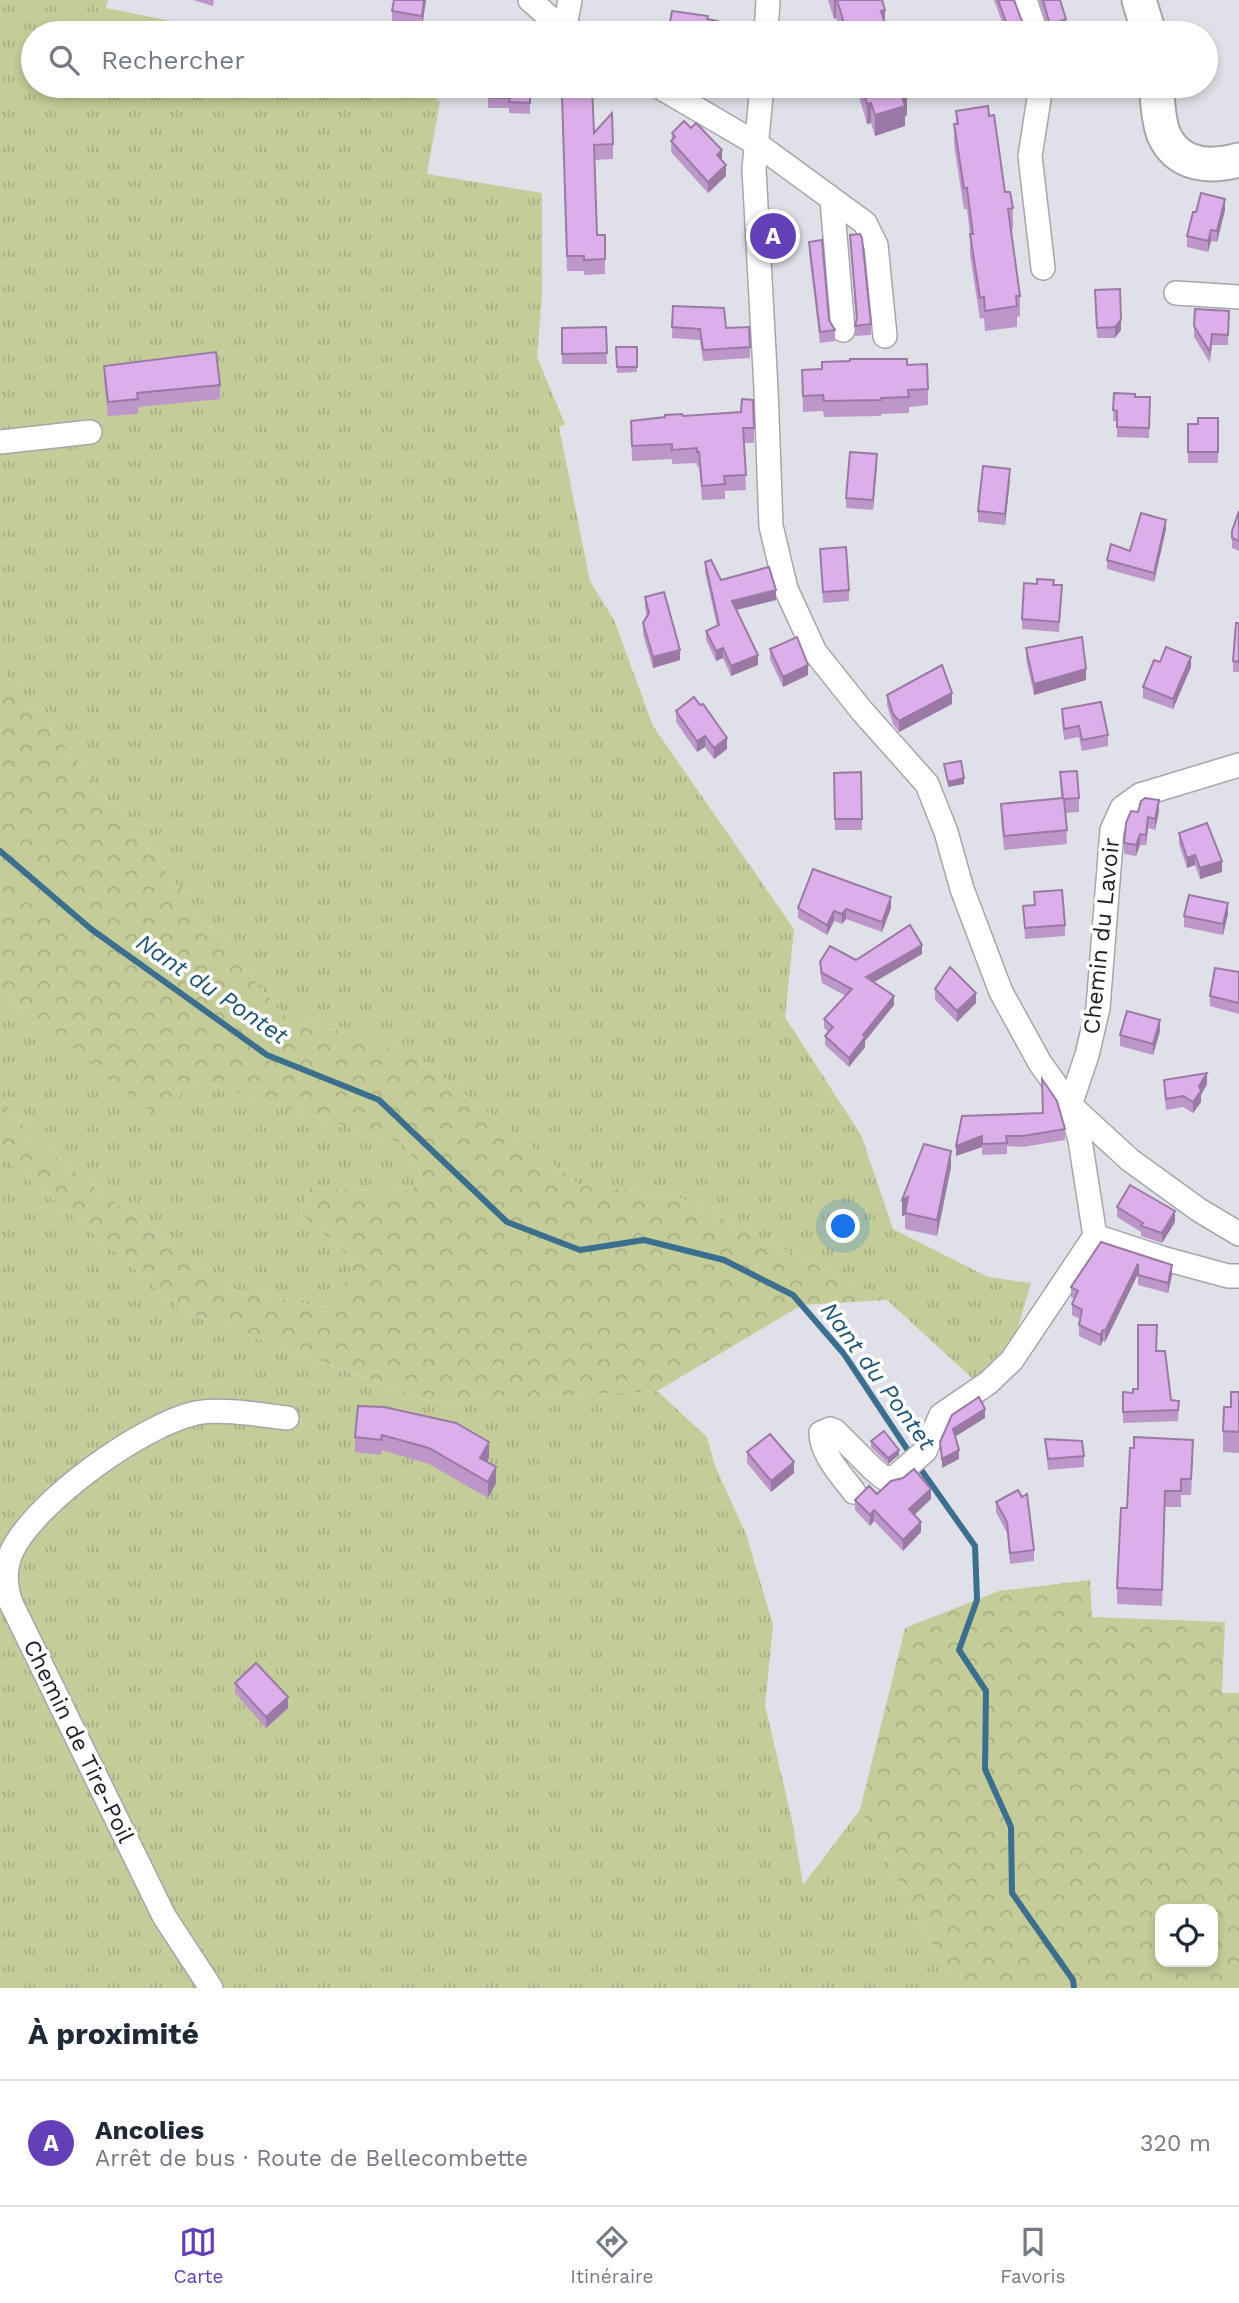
<!DOCTYPE html>
<html lang="fr">
<head>
<meta charset="utf-8">
<style>
  :root { --surface:#fff; --page:#f6f6f7; --text:#1f2937; --muted:#747a83; --line:#e0e1e3; --accent:#6440b8 }
  body { margin:0; font-family:"Work Sans",sans-serif; background:var(--page); color:var(--text) }
  .controls { position:absolute; right:21px; bottom:21px; display:grid; overflow:hidden; border-radius:14px; box-shadow:0 4px 10px #0003 }
  .controls button { width:63px; height:63px; display:grid; place-items:center; padding:0; border:0; border-bottom:2px solid var(--line); background:var(--surface); color:var(--text); font:35px sans-serif }
  .you { position:absolute; left:844px; top:1227px; width:24px; height:24px; margin:-18px; border:5px solid #fff; border-radius:50%; background:#1a73e8; box-shadow:0 0 0 10px #1a73e833 }
  .badge { display:grid; place-items:center; width:46px; height:46px; border-radius:50%; background:var(--accent); color:#fff; font-size:23px; font-weight:700 }
  .pin { position:absolute; translate:-50% -50%; border:4px solid #fff; box-shadow:0 2px 7px #0006 }
  .list { margin:0; padding:0; list-style:none }
  h2 { display:flex; justify-content:space-between; align-items:center; height:91px; margin:0; padding:0 28px; font-size:30px }
  h2 small { font-size:23px; font-weight:400; color:var(--muted) }
  .list li { display:grid; grid-template-columns:46px 1fr auto; gap:21px; align-items:center; box-sizing:border-box; height:126px; padding:0 28px; border-top:2px solid var(--line) }
  .list b { display:block; font-size:26px; white-space:nowrap }
  .list p { margin:0; font-size:23px; white-space:nowrap; color:var(--muted) }
  .list em { font-size:23px; font-style:normal; color:var(--muted) }
  .icon { flex:none; width:38px; height:38px; fill:none; stroke:currentColor; stroke-width:2; stroke-linecap:round; stroke-linejoin:round }
  .map { position:relative; flex:none; width:1239px; height:1988px; overflow:hidden }
  .search { position:absolute; background:var(--surface); box-shadow:0 4px 10px #0003; left:21px; right:21px; top:21px; height:77px; display:flex; align-items:center; gap:18px; box-sizing:border-box; padding:0 24px; border-radius:38px; color:var(--muted); font-size:26px }
  .sheet { height:217px; background:var(--surface) }
  nav { display:flex; justify-content:space-around; align-items:center; box-sizing:border-box; height:98px; border-top:2px solid var(--line); background:var(--surface); font-size:19px; color:var(--muted) }
  nav a { display:grid; justify-items:center; gap:4px }
  nav .on { color:var(--accent) }
  .map>svg:first-child { display:block }
</style>
</head>
<body>
<div class="map">
<svg width="1239" height="1988" viewBox="0 0 1239 1988">
  <defs>
    <pattern id="grass-tufts" width="24" height="20" patternUnits="userSpaceOnUse" patternTransform="scale(1.75)"><rect width="24" height="20" fill="#c4cc99"/><path d="M3 7l-1-3M5 7V3M7 7l1-3M15 17l-1-3M17 17v-4M19 17l1-3" fill="none" stroke="#a8af84"/></pattern>
    <pattern id="forest-crowns" width="20" height="18" patternUnits="userSpaceOnUse" patternTransform="scale(1.75)"><rect width="20" height="18" fill="#c4cc99"/><path d="M2 6a3 3 0 1 1 6 0M12 15a3 3 0 1 1 6 0" fill="none" stroke="#a8af84"/></pattern>
  </defs>
  <rect width="100%" height="100%" fill="#e0e1e8"/>
  <g fill="url(#grass-tufts)">
    <path d="M0 0H108L106 8 232 33H33V86H422L440 102 427 174 542 193V296L537 357 565 424 559 427 590 581 614 620 653 726 794 929 785 1017 861 1135 893 1229 988 1277 1031 1283 1015 1339 973 1379 887 1300 674 1195 580 1185 414 1054 282 1014 0 667Z"/>
    <path d="M0 992 33 1016 196 1080 405 1144 426 1183 401 1192 308 1188 301 1214 354 1260 337 1310 226 1288 36 1142 0 1097Z"/>
    <path d="M0 1154 184 1311 430 1402 657 1391 707 1437 715 1466 746 1534 773 1625 765 1705 793 1825 803 1885 860 1810 947 1971 938 1988H0Z"/>
  </g>
  <g fill="url(#forest-crowns)" fill-rule="evenodd">
    <path d="M0 667 282 1014 414 1054 580 1185 674 1195 888 1300 802 1305 657 1391 431 1402 184 1311 0 1154V1097L36 1142 226 1288 336 1310 354 1260 301 1214 308 1188 401 1192 426 1183 405 1144 196 1080 157 1117 33 1016 0 992Z"/>
    <path d="M1090 1580 1092 1617 1225 1622 1222 1693H1239V1988H938L947 1971 860 1810 905 1628 999 1591ZM1160 1909H1213V1962H1160Z"/>
  </g>
  <g fill="none" stroke-linecap="round" stroke-linejoin="round">
    <g stroke="#3c6f8d" stroke-width="6">
      <path d="M0 851 91 929 267 1055 379 1100 507 1222 580 1250 644 1240 724 1260 793 1295 844 1354 911 1455"/>
      <path d="M917 1464 975 1546 977 1600 959 1650 986 1691 985 1769 1011 1827 1012 1893 1073 1980 1074 1988"/>
    </g>
    <defs>
      <g id="street">
        <path d="M530 0 567 33"/>
        <path d="M1025 0 1036 33"/>
        <path d="M564 32 570 0"/>
        <path d="M766 33 768 0"/>
        <path d="M658 86 757 144 865 223 876 245 885 336"/>
        <path d="M762 86 754 169 766 389 771 526 786 589 815 652 862 711 927 784 946 832 962 889 1001 992 1040 1063 1070 1105 1130 1160 1199 1210 1239 1234"/>
        <path d="M1041 86 1030 156 1043 268"/>
        <path d="M832 200 843 330"/>
        <path d="M1176 293 1239 297"/>
        <path d="M0 442 90 432"/>
        <path d="M1095 1236 1080 1140 1070 1105 1087 1055 1098 1008 1112 830 1122 808 1140 795 1239 765"/>
        <path d="M1095 1236 1162 1258 1228 1276H1239"/>
        <path d="M854 1492C842 1476 821 1454 821 1433L830 1429 835 1431 873 1469 884 1478 895 1477 925 1451 941 1415 988 1383 1012 1360 1095 1236"/>
        <path d="M211 1988 164 1916 11 1603C5 1586 4 1568 12 1551 36 1501 142 1425 196 1413 221 1408 261 1415 287 1418"/>
      </g>
      <g id="secondary">
        <path d="M1139 0 1149 33"/>
        <path d="M1156 86C1158 101 1158 121 1164 135 1178 166 1210 168 1239 160"/>
      </g>
    </defs>
    <use href="#street" stroke="#a5a6ac" stroke-width="26"/>
    <use href="#secondary" stroke="#a5a6ac" stroke-width="37"/>
    <use href="#street" stroke="#fff" stroke-width="23"/>
    <use href="#secondary" stroke="#fff" stroke-width="33"/>
  </g>
  <g fill="#bd96ca">
    <path d="M193 0H214L213 6Z"/>
    <path d="M426 0 422 27 392 21V11Z"/>
    <path d="M828 0H882L885 26 888 33H841L836 18 834 19Z"/>
    <path d="M994 0H1014L1026 33H1006Z"/>
    <path d="M1039 0H1060L1066 29 1056 33H1049Z"/>
    <path d="M707 19 718 21 717 33H669V27Z"/>
    <path d="M484 86H530V114L509 113V108H488V96L484 95Z"/>
    <path d="M856 86H904L907 115 905 116V126L875 136 871 123 867 124Z"/>
    <path d="M562 110 594 133 613 144V159L595 160 597 235H605V274L584 275V271H567Z"/>
    <path d="M956 111 989 116 1005 192 1013 208V229L1011 230 1020 296V316L1017 317V327L985 331 984 318 980 319 970 255V234L967 209H964L954 145V124H956Z"/>
    <path d="M691 128 722 160 726 176 708 193 671 152 672 133Z"/>
    <path d="M1225 210 1217 242 1211 241 1208 252 1187 247V236L1196 212Z"/>
    <path d="M850 235 871 324V335L855 336 856 321Z"/>
    <path d="M809 242 829 320 835 330V341L820 343 809 253Z"/>
    <path d="M1095 301 1121 330 1115 338H1097Z"/>
    <path d="M673 306 726 328 750 347V358L703 361 700 340 672 338Z"/>
    <path d="M1229 311 1228 345H1212L1210 363 1194 337V326Z"/>
    <path d="M606 327 607 364H562V328Z"/>
    <path d="M616 347H637V372L617 373Z"/>
    <path d="M907 365 928 389V405L909 407V413L881 414V416L824 417 823 411 803 412 802 370Z"/>
    <path d="M104 366 220 385V399L138 407V414L108 416 104 380Z"/>
    <path d="M1114 393 1135 397H1150L1149 438 1117 437V421H1113Z"/>
    <path d="M683 416 754 428V443H744L746 490 725 491V499L702 500 699 466 697 467V463L672 464V459L632 461 631 421Z"/>
    <path d="M1218 418V463H1188V424H1198Z"/>
    <path d="M877 464 873 510 846 508V498Z"/>
    <path d="M1010 480 1005 525 978 522V511Z"/>
    <path d="M1239 511V551L1232 548V531Z"/>
    <path d="M1166 529 1154 582 1107 569V560L1130 551Z"/>
    <path d="M820 549 849 590V601L823 603Z"/>
    <path d="M705 562 721 580 776 600 736 610 758 665 731 676 723 658 716 661 706 640V631L717 626 705 572Z"/>
    <path d="M1053 585 1062 595 1059 632 1022 629V619Z"/>
    <path d="M645 597 680 660 653 668 643 634V623L647 617 645 608Z"/>
    <path d="M1239 623V672H1233V661Z"/>
    <path d="M1026 648 1086 680 1034 695 1026 659Z"/>
    <path d="M770 649 808 675 783 687 770 659Z"/>
    <path d="M1160 662 1191 667 1173 709 1143 698V687Z"/>
    <path d="M887 695 952 704 899 732 893 724 887 705Z"/>
    <path d="M1062 709 1108 735V746L1082 751 1079 737 1064 740 1062 720Z"/>
    <path d="M676 711 727 749 714 759 705 747 697 752 676 722Z"/>
    <path d="M861 772 862 830H835L834 773Z"/>
    <path d="M1060 772 1079 798V812L1066 813 1067 844 1004 850 1001 819V804L1061 799Z"/>
    <path d="M1159 811 1155 830 1148 828 1146 845H1140L1136 856 1124 854V843L1138 812Z"/>
    <path d="M1179 833 1222 872 1200 879 1195 865 1187 868 1179 844Z"/>
    <path d="M1034 892 1065 925V936L1025 939 1023 906 1034 905Z"/>
    <path d="M798 908H891L882 932 846 919 842 924 834 921 827 935 798 918Z"/>
    <path d="M1228 914 1223 935 1184 927V916Z"/>
    <path d="M922 954 874 982 894 1005 865 1041V1047L849 1067 825 1045V1036L828 1032 824 1028V1019L846 996 822 983 820 972V962L856 960Z"/>
    <path d="M1239 972V1014L1210 1006V996Z"/>
    <path d="M935 989 976 1003 957 1022 935 1000Z"/>
    <path d="M1160 1031 1153 1055 1120 1046V1035Z"/>
    <path d="M1164 1080 1207 1084 1201 1095V1102L1193 1113 1183 1107 1166 1110 1164 1091Z"/>
    <path d="M962 1116 1065 1129V1140L1023 1147 1007 1146V1154L982 1155V1147L956 1156Z"/>
    <path d="M951 1167 937 1236 905 1229V1215L902 1216Z"/>
    <path d="M1117 1207 1175 1222 1162 1243 1141 1236V1232L1117 1217Z"/>
    <path d="M1101 1242 1172 1275 1168 1293 1138 1285V1274L1105 1342 1103 1341 1100 1346 1079 1336V1325L1080 1319 1072 1315V1304L1074 1299 1071 1297V1287Z"/>
    <path d="M1156 1351 1171 1400 1179 1401 1178 1421 1123 1423V1392L1133 1393 1138 1389Z"/>
    <path d="M1239 1392V1453L1223 1452V1431L1231 1407Z"/>
    <path d="M358 1406 489 1458 487 1462 496 1483 488 1498 429 1464 382 1450 381 1455 355 1452V1437Z"/>
    <path d="M1045 1439 1084 1456V1467L1048 1470Z"/>
    <path d="M871 1441 899 1455 888 1464 871 1447Z"/>
    <path d="M747 1452 794 1473 771 1492 747 1463Z"/>
    <path d="M1193 1456 1191 1495H1181V1507H1165L1162 1606 1117 1604V1588L1127 1508Z"/>
    <path d="M877 1494 931 1499 914 1515 921 1532 903 1551 874 1521 870 1526 855 1510V1500Z"/>
    <path d="M1022 1497 1034 1550V1561L1010 1564 1007 1533 996 1512V1502Z"/>
    <path d="M235 1683 288 1708 266 1728 235 1693Z"/>
  </g>
  <g fill="#9a7aa4">
    <path d="M424 0H426L422 27V16Z"/>
    <path d="M834 0H836V18L834 19Z"/>
    <path d="M885 10V31L881 11Z"/>
    <path d="M1066 19V29L1056 33H1050V25Z"/>
    <path d="M907 95V115L905 116V126L875 136V115L902 96Z"/>
    <path d="M871 103V123L867 124V104Z"/>
    <path d="M722 150V161L717 155Z"/>
    <path d="M726 165V176L708 193V182Z"/>
    <path d="M1225 199V210L1217 242V231Z"/>
    <path d="M1211 230V241L1208 252V241Z"/>
    <path d="M1121 320V330L1115 338V327Z"/>
    <path d="M877 454V464L873 510V500Z"/>
    <path d="M1010 469V480L1005 525V514Z"/>
    <path d="M1166 520V529L1154 582V573Z"/>
    <path d="M776 590V600L732 611V601Z"/>
    <path d="M723 648V658L716 661V651Z"/>
    <path d="M680 650V660L653 668V657Z"/>
    <path d="M758 655V665L731 676V666Z"/>
    <path d="M1191 657V667L1173 709V699Z"/>
    <path d="M808 665V675L783 687V677Z"/>
    <path d="M1086 669V680L1034 695V684Z"/>
    <path d="M952 693V704L899 732V721Z"/>
    <path d="M705 736V747L697 752V741Z"/>
    <path d="M727 738V749L714 759V748Z"/>
    <path d="M964 778V784L948 787V782Z"/>
    <path d="M1159 800V811L1155 830V819Z"/>
    <path d="M1148 817V828L1146 845V835Z"/>
    <path d="M1140 834V845L1136 856V845Z"/>
    <path d="M1195 855V865L1187 868V858Z"/>
    <path d="M1222 861V872L1200 879V868Z"/>
    <path d="M891 897V908L882 932V922Z"/>
    <path d="M1228 903V914L1223 935V924Z"/>
    <path d="M846 909V919L842 924V914Z"/>
    <path d="M834 911V921L827 935V925Z"/>
    <path d="M922 945V954L866 987V977Z"/>
    <path d="M976 993V1003L957 1022V1011Z"/>
    <path d="M894 996V1005L865 1041V1047L849 1067V1058L863 1035Z"/>
    <path d="M1160 1020V1031L1153 1055V1044Z"/>
    <path d="M1207 1073V1084L1201 1095V1102L1193 1113V1102L1199 1086Z"/>
    <path d="M982 1136V1147L956 1156V1146Z"/>
    <path d="M951 1151V1167L937 1236V1220Z"/>
    <path d="M908 1197 905 1215 902 1216V1200Z"/>
    <path d="M1175 1211V1222L1162 1243V1233Z"/>
    <path d="M1138 1264V1274L1105 1342V1331Z"/>
    <path d="M1172 1265V1275L1168 1293V1283Z"/>
    <path d="M1103 1330V1341L1100 1346V1335Z"/>
    <path d="M985 1409V1418L953 1438V1429Z"/>
    <path d="M489 1442V1458L480 1474V1458Z"/>
    <path d="M899 1450V1455L888 1464V1458Z"/>
    <path d="M959 1450V1459L942 1468V1459Z"/>
    <path d="M794 1462V1473L771 1492V1481Z"/>
    <path d="M496 1467V1483L488 1498V1482Z"/>
    <path d="M931 1489V1499L909 1520V1509Z"/>
    <path d="M874 1510V1521L870 1526V1515Z"/>
    <path d="M921 1522V1532L903 1551V1540Z"/>
    <path d="M288 1697V1708L266 1728V1717Z"/>
  </g>
  <g fill="#dcafeb" stroke="#9a7aa4" stroke-width="2">
    <path d="M394 0H424L422 16 392 11Z"/>
    <path d="M837 0H882L885 10 881 11 888 33H847Z"/>
    <path d="M998 0H1014L1026 32 1022 33H1010Z"/>
    <path d="M1043 0H1060L1066 19 1050 25Z"/>
    <path d="M672 11 708 16 707 19 718 21 716 33H680L681 29 669 27Z"/>
    <path d="M489 86H530V103L509 102 510 98 488 97Z"/>
    <path d="M566 86H592L594 133 612 113 613 144 594 145 597 235H605V259L584 260V256H567L562 95H566Z"/>
    <path d="M862 86H904L907 95 902 96 905 106 875 115 871 103 867 104Z"/>
    <path d="M988 106 989 116 994 115 1005 192H1010L1013 208 1008 209 1020 296H1016L1017 306 985 311 984 297 980 298 970 234H973L967 188H964L954 124H958L956 111Z"/>
    <path d="M684 121 691 128 696 123 722 150 717 155 726 165 708 182 671 141 675 137 672 133Z"/>
    <path d="M1201 193 1225 199 1217 231 1211 230 1208 241 1187 236 1193 212H1196Z"/>
    <path d="M860 234 862 238 871 324 855 326 857 318 850 235Z"/>
    <path d="M822 240 829 320 835 330 820 332 809 242Z"/>
    <path d="M1120 289 1121 320 1115 327 1097 328 1095 290Z"/>
    <path d="M673 306 724 308 726 328 749 327 750 347 703 350 700 329 672 327Z"/>
    <path d="M1195 309 1229 311 1228 335 1212 334 1210 352 1194 326Z"/>
    <path d="M606 327 607 353 562 354V328Z"/>
    <path d="M616 347H637V367H617Z"/>
    <path d="M216 352 220 385 137 393 138 399 108 402 104 366Z"/>
    <path d="M850 359H907V365L927 364 928 389 908 390 909 397 881 398V400L824 401 823 395 803 396 802 370 822 369V362L850 361Z"/>
    <path d="M1114 393 1135 394V397H1150L1149 428 1117 427V411L1113 410Z"/>
    <path d="M742 399 753 400 754 428H743L746 475 724 476 725 484 702 486 699 452H697V448L672 450V444L632 446 631 421 665 417V415L682 414 683 416 741 412Z"/>
    <path d="M1198 418H1218V452H1188V424H1198Z"/>
    <path d="M850 452 877 454 873 500 846 498Z"/>
    <path d="M983 466 1010 469 1005 514 978 511Z"/>
    <path d="M1239 511V541L1232 538V531Z"/>
    <path d="M1141 513 1166 520 1154 573 1107 560 1111 544 1130 551Z"/>
    <path d="M846 547 849 590 823 592 820 549Z"/>
    <path d="M711 560 721 580 769 567 776 590 732 601 758 655 731 666 723 648 716 651 706 631 719 625 705 562Z"/>
    <path d="M1037 579 1054 580 1053 585H1062L1059 622 1022 619 1024 583 1037 584Z"/>
    <path d="M664 592 680 650 653 657 643 623 649 613 645 597Z"/>
    <path d="M1236 623H1239V662L1233 661Z"/>
    <path d="M797 637 808 665 783 677 770 649Z"/>
    <path d="M1082 637 1086 669 1034 684 1026 648Z"/>
    <path d="M1166 647 1191 657 1173 699 1143 687 1154 660 1160 662Z"/>
    <path d="M942 665 952 693 899 721 893 714 887 695Z"/>
    <path d="M694 697 700 705 703 704 727 738 714 748 705 736 697 741 676 711Z"/>
    <path d="M1101 702 1108 735 1082 740 1079 726 1064 729 1062 709Z"/>
    <path d="M961 761 964 778 948 782 944 764Z"/>
    <path d="M1077 771 1079 798 1064 799 1067 830 1004 836 1001 804 1063 798 1060 772Z"/>
    <path d="M861 772 862 819H835L834 773Z"/>
    <path d="M1145 798 1159 800 1155 819 1148 817 1146 835 1140 834 1136 845 1124 843 1126 823 1131 811 1138 812 1141 801Z"/>
    <path d="M1207 823 1222 861 1200 868 1195 855 1187 858 1179 833Z"/>
    <path d="M813 869 891 897 882 922 846 909 842 914 834 911 827 925 798 908Z"/>
    <path d="M1062 890 1065 925 1025 928 1023 906 1035 905 1034 892Z"/>
    <path d="M1189 895 1228 903 1223 924 1184 916Z"/>
    <path d="M910 925 922 945 866 977 894 996 863 1035 865 1037 849 1058 825 1036 833 1027 824 1019 852 989 822 973 820 962 830 946 856 960Z"/>
    <path d="M950 967 976 993 957 1011 935 989Z"/>
    <path d="M1215 968 1239 972V1003L1210 996Z"/>
    <path d="M1127 1011 1160 1020 1153 1044 1120 1035Z"/>
    <path d="M1207 1073 1199 1086 1201 1091 1193 1102 1183 1096 1166 1099 1164 1080Z"/>
    <path d="M1042 1079 1057 1101 1065 1129 1023 1136H1006L1007 1143 982 1144V1136L956 1146 962 1116 1043 1113Z"/>
    <path d="M924 1144 951 1151 937 1220 905 1213 908 1197 902 1200Z"/>
    <path d="M1130 1185 1175 1211 1162 1233 1141 1226 1143 1223 1117 1207Z"/>
    <path d="M1101 1242 1172 1265 1168 1283 1138 1275V1264L1105 1331 1103 1330 1100 1335 1079 1325 1082 1310 1072 1304 1078 1291 1071 1287Z"/>
    <path d="M1138 1325H1157L1156 1351H1165L1171 1400 1179 1401 1178 1410 1123 1412V1392L1133 1393V1389H1138Z"/>
    <path d="M1231 1392H1239V1432L1223 1431 1224 1407H1231Z"/>
    <path d="M979 1397 985 1409 953 1429 959 1450 942 1459 940 1442 952 1415Z"/>
    <path d="M358 1406 384 1407 456 1423 489 1442 480 1458 496 1467 488 1482 429 1448 382 1435 381 1440 355 1437Z"/>
    <path d="M884 1431 899 1450 888 1458 871 1441Z"/>
    <path d="M770 1434 794 1462 771 1481 747 1452Z"/>
    <path d="M1134 1437 1193 1440 1191 1479H1181V1491H1165L1162 1590 1117 1588 1121 1508H1127L1130 1448H1134Z"/>
    <path d="M1045 1439 1082 1441 1084 1456 1048 1459Z"/>
    <path d="M914 1469 931 1489 909 1509 921 1522 903 1540 874 1510 870 1515 855 1500 869 1486 877 1494 891 1481 903 1478Z"/>
    <path d="M1018 1490 1022 1497 1027 1494 1034 1550 1010 1553 1007 1522 996 1502Z"/>
    <path d="M256 1663 288 1697 266 1717 235 1683Z"/>
  </g>
  <g text-anchor="middle" stroke-width="7" stroke-linejoin="round" paint-order="stroke">
    <g font-size="23" fill="#212123" stroke="#fff">
      <text transform="translate(1101 936) rotate(-84)" y="8">Chemin du Lavoir</text>
      <text transform="translate(79 1741) rotate(64)" y="8">Chemin de Tire-Poil</text>
    </g>
    <g font-size="24" font-style="italic" fill="#1d5573" stroke="#fff">
      <text transform="translate(212 989) rotate(34)" y="8">Nant du Pontet</text>
      <text transform="translate(878 1376) rotate(54)" y="8">Nant du Pontet</text>
    </g>
  </g>
</svg>
<div class="controls">
<button><svg class="icon" aria-label="locate" viewBox="0 0 24 24"><circle cx="12" cy="12" r="6"/><path d="M12 2v4M12 18v4M2 12h4M18 12h4"/></svg></button>
</div>
<div class="you"></div>
<div class="pin badge" style="left:773px;top:236px">A</div>
<div class="search"><svg class="icon" aria-label="search" viewBox="0 0 24 24"><circle cx="10" cy="10" r="6"/><path d="M15 15l6 6"/></svg>Rechercher</div>
</div>
<section class="sheet">
<h2>À proximité<small></small></h2>
<ul class="list">
<li><span class="badge">A</span><div><b>Ancolies</b><p>Arrêt de bus · Route de Bellecombette</p></div><em>320 m</em></li>
</ul>
</section>
<nav>
<a class="on"><svg class="icon" aria-label="map" viewBox="0 0 24 24"><path d="M3 6l6-2 6 2 6-2v14l-6 2-6-2-6 2zM9 4v14M15 6v14"/></svg>Carte</a>
<a><svg class="icon" aria-label="directions" viewBox="0 0 24 24"><path d="M12 3l9 9-9 9-9-9zM9 14v-3h6M13 9l2 2-2 2"/></svg>Itinéraire</a>
<a><svg class="icon" aria-label="saved" viewBox="0 0 24 24"><path d="M7 4h10v16l-5-4-5 4z"/></svg>Favoris</a>
</nav>
</body>
</html>
